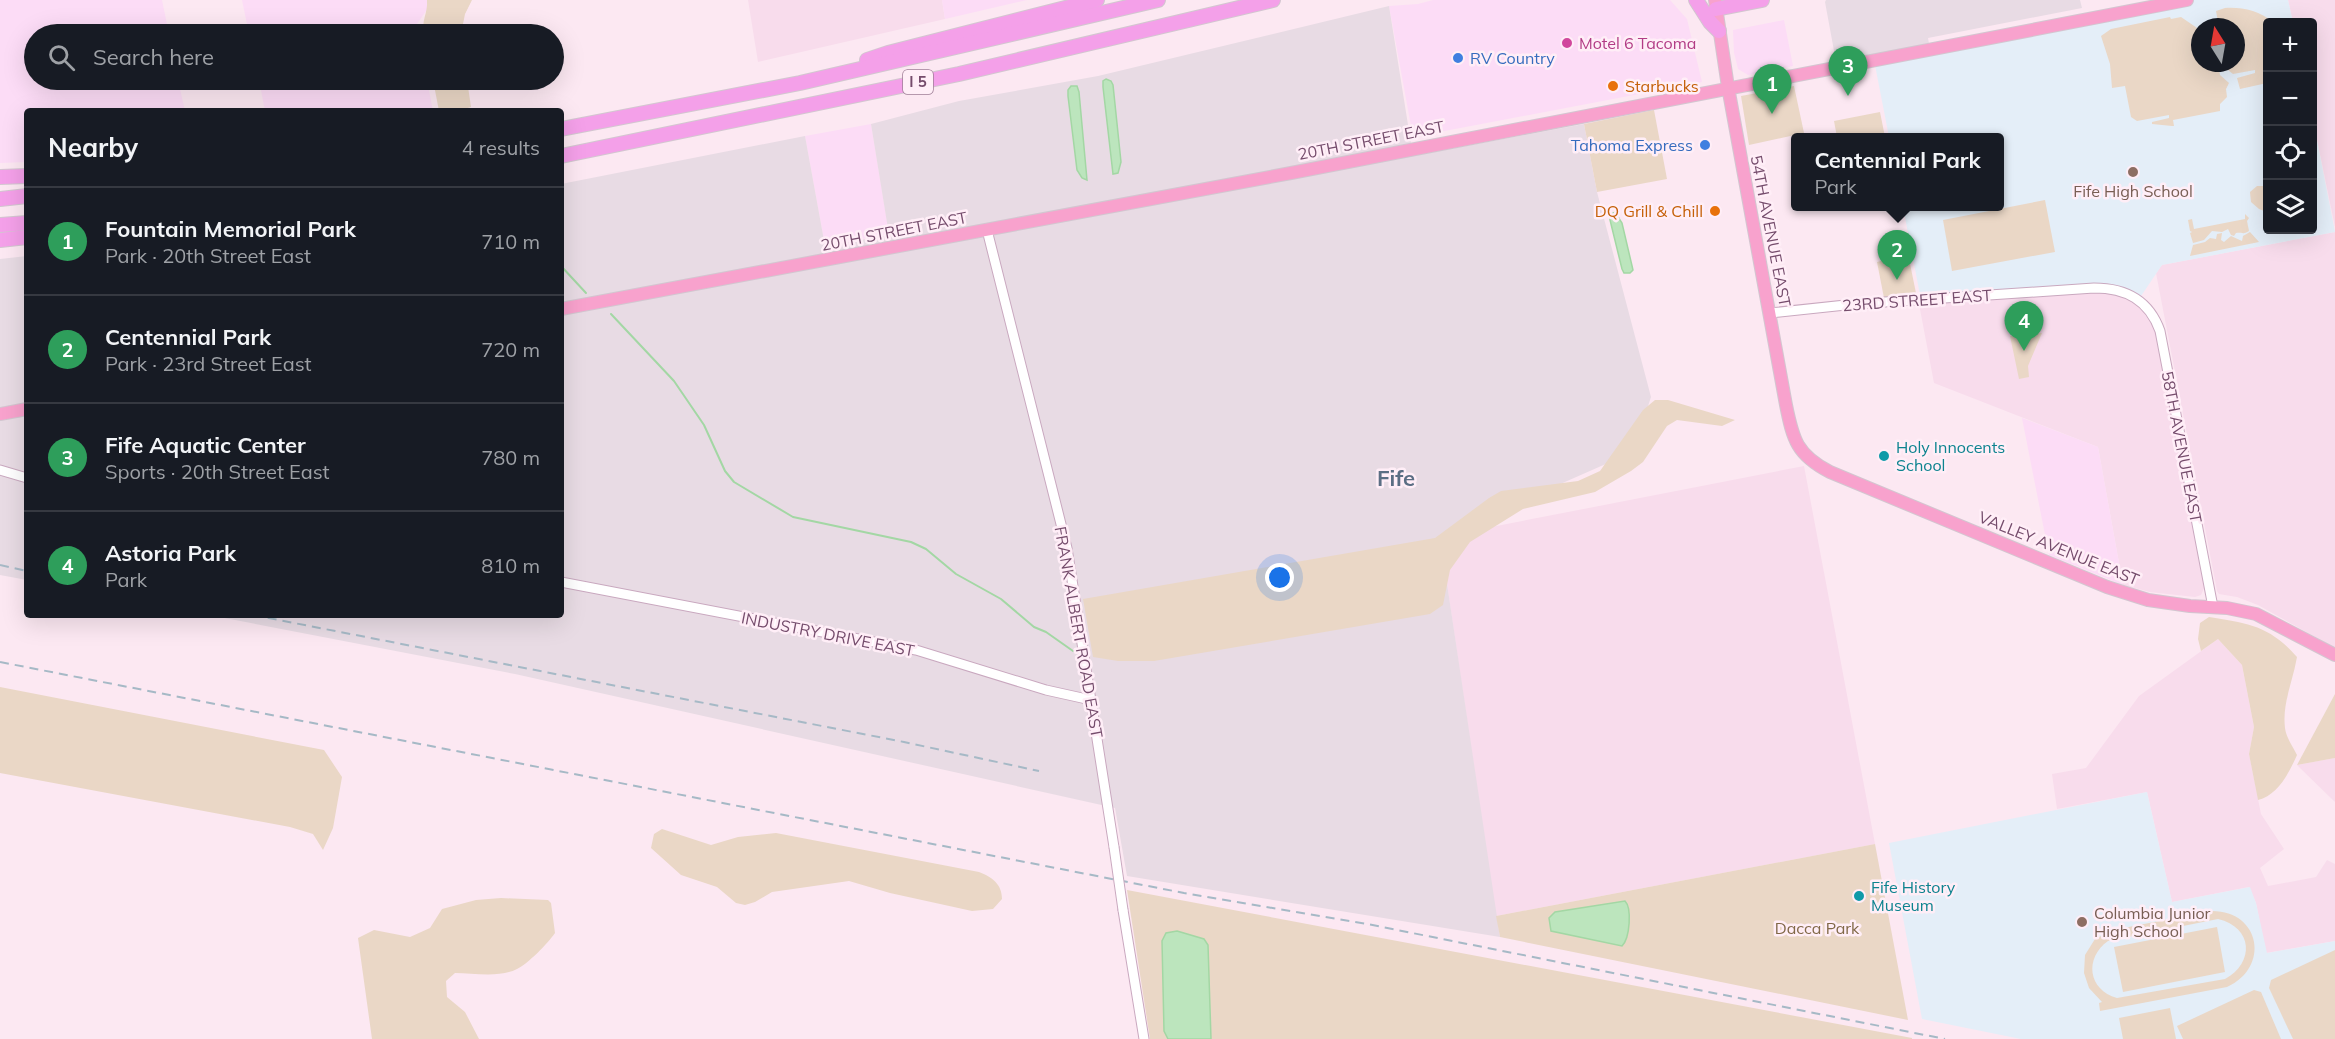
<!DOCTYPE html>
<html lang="en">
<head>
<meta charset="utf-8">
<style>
  :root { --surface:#171b24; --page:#20242c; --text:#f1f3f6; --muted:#9ea1a6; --line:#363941; --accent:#2563eb }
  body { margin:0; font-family:Mulish,sans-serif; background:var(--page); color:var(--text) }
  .controls { position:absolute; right:18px; top:18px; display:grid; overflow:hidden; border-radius:6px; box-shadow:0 6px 24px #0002 }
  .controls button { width:54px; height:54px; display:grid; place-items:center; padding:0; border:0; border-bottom:2px solid var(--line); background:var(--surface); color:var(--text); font:30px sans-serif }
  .compass { position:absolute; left:2191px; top:18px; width:54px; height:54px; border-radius:50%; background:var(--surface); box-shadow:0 6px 24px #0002; rotate:349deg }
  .you { position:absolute; left:1280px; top:578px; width:21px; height:21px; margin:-15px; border:4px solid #fff; border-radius:50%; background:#1a73e8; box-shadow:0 0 0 9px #1a73e833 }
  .badge { display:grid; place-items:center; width:39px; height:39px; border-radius:50%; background:var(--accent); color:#fff; font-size:20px; font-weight:700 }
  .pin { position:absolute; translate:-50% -50px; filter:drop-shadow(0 2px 3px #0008) }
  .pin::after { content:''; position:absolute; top:32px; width:21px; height:18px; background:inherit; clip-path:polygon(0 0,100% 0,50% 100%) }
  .popup { position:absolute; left:1791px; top:133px; width:213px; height:78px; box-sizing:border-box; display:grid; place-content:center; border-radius:6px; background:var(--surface); filter:drop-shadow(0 2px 4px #0005); font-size:20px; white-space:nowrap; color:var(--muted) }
  .popup b { font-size:22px; color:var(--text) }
  .popup::after { content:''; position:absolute; left:50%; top:100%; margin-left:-12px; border:12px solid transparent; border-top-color:var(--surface) }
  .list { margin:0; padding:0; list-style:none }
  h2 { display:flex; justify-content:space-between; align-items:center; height:78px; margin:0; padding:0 24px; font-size:26px }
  h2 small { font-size:20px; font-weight:400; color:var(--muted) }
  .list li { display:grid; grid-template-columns:39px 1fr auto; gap:18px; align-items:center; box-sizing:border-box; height:108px; padding:0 24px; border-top:2px solid var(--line) }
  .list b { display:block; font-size:22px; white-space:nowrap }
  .list p { margin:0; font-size:20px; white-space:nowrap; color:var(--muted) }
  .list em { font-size:20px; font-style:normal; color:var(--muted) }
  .icon { flex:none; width:33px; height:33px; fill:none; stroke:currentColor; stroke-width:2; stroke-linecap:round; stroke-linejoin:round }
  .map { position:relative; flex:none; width:2335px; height:1039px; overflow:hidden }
  .search { position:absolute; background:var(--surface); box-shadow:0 6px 24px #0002; left:24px; top:24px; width:540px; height:66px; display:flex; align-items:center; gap:15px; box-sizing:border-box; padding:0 21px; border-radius:33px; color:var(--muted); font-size:22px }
  .panel { position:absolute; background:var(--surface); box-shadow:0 6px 24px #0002; left:24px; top:108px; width:540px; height:510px; border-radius:6px }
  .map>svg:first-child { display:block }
</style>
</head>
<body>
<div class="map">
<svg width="2335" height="1039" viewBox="0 0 2335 1039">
  <rect width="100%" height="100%" fill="#fce8f2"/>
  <g fill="#f8dcec">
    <path d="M748 0H942L945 19 758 62Z"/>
    <path d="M2288 0H2335V227L2313 120 2312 22H2293Z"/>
    <path d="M2335 232V648L2258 605 2237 597 2219 594 2217 591 2156 273 2162 265Z"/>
    <path d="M2106 291 2128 298 2139 305 2149 318 2156 334 2205 586 2201 595 2195 597 2150 592 2123 585 2098 447 1934 383 1919 304Z"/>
    <path d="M1804 466 1875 844 1496 916 1440 537Z"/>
    <path d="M2218 639 2242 665 2254 727 2249 754 2261 814 2284 849 2260 868 2268 886 2316 877 2327 860 2335 864V941L2266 953 2256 903 2249 887 2172 902 2147 792 2057 809 2052 774 2086 768 2139 696Z"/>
    <path d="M2335 758V802L2297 765Z"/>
  </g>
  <g fill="#fcdcf6">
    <path d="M0 0H162L169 34H34V80H178L185 111H27V162L0 163Z"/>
    <path d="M242 0H427L428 8 417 24 419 34H249Z"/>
    <path d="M942 0H1027L945 19Z"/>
    <path d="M1433 0H1670L1687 19 1702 82 1413 137 1389 6 1418 4Z"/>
    <path d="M1784 20 1793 66 1748 75 1738 69 1734 53 1733 30Z"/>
    <path d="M259 80H427L433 111H265Z"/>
    <path d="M871 124 889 234 825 246 805 136Z"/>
    <path d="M2022 418 2098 447 2123 585 2049 555Z"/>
  </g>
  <g fill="#e8dbe4">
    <path d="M1826 0H2080L2082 8 1928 38 1930 50 1837 67 1825 2Z"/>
    <path d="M1389 6 1413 156 1584 124 1597 192 1651 397 1633 452 1440 537 1500 937 1127 876 1115 808 515 674 209 615H561V184L805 136 825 246 889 235 871 124 959 101 1098 76Z"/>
    <path d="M27 256V580L0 575V259Z"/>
  </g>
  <g fill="#e4eef8" fill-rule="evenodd">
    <path d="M2187 0H2288L2293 22H2268V230H2312L2313 120 2335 232 2162 265 2139 299 2115 289 1921 300 1903 207 1999 206V138L1889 137 1874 60ZM2200 27H2236V63H2200Z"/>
    <path d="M2147 792 2172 902 2250 887 2256 903 2267 953 2335 941V1039H2021L1922 1019 1889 843Z"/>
  </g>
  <g fill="#ead7c6" fill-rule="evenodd">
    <path d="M427 0H472L465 14 461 34H424C421 20 428 14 427 0Z"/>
    <path d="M2225 8C2243 7 2259 11 2273 22H2268L2267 83 2240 89 2237 78 2255 73V70L2233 74 2228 70 2226 63H2236V27H2219L2216 11Z"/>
    <path d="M2170 17 2171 19 2181 17 2200 30V63H2218L2220 75 2229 83 2226 89 2227 97 2220 104V111L2173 120 2174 126H2172L2152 124V122L2169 118V115L2137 121 2131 117 2125 86 2112 88 2110 64 2101 36 2111 29Z"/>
    <path d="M433 80H467L471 107 458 111H439Z"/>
    <path d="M1794 86 1804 133 1749 145 1741 96Z"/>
    <path d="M1654 110 1667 179 1597 192 1584 124Z"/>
    <path d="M1880 112 1885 137H1837L1834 121Z"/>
    <path d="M2257 186H2267V212L2259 209 2251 202 2250 192Z"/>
    <path d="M2045 200 2055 252 1952 271 1943 220Z"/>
    <path d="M2245 214 2249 218 2247 221 2249 231C2243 235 2242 232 2236 233L2234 236 2231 235 2228 229 2222 232 2212 231 2204 240 2193 243 2190 233 2192 232 2190 231 2188 220 2192 219 2194 229 2245 219Z"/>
    <path d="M2250 232 2259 242 2190 256 2193 245 2205 242 2210 238 2216 239 2217 234 2222 233 2221 240 2224 242 2231 236 2242 241 2243 236Z"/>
    <path d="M1908 254 1917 298H1884L1877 262Z"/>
    <path d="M2042 333 2028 366 2029 377 2019 379 2010 336Z"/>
    <path d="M1655 400H1668L1735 420 1722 426 1677 420 1667 426 1643 462 1631 471 1595 492 1523 509 1470 542 1450 570 1443 605 1430 614 1154 661H1118L1093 657 1083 599 1435 538 1489 498 1501 491 1578 481 1600 471 1643 410Z"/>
    <path d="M2209 617C2248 623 2270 626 2297 657 2293 681 2282 703 2285 728 2286 737 2293 747 2297 755 2289 773 2278 795 2258 800L2249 754 2254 727 2242 665 2218 639 2201 651 2198 639 2200 623Z"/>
    <path d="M0 687 324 750 342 777 333 828 323 850 313 834 290 827 0 773Z"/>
    <path d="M2335 694V758L2297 765Z"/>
    <path d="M662 829 711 845 738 837 776 833 979 872C992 877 1002 884 1002 899L993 909 972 911 890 893 849 881 772 892 755 902 745 905 736 903 717 887 681 875 651 848 654 834Z"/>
    <path d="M1875 844 1908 1020 1500 937 1496 916Z"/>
    <path d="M1127 890 1912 1038V1039H1150Z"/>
    <path d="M501 898 548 900 551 903 555 933C547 944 529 963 517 969 500 978 473 973 455 973L446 981 447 997 465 1012 479 1039H372L358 938 374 930 410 937 430 928 442 909 476 900Z"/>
    <path d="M2211 911C2260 910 2271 967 2227 987L2100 1011 2099 1003 2102 1002 2089 988 2084 973 2085 955 2095 939 2113 930ZM2218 919C2253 927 2255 963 2225 979L2117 998C2088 990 2084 958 2108 941Z"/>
    <path d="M2217 927 2225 972 2123 992 2114 947Z"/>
    <path d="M2335 950V1039H2293L2269 988 2271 980Z"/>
    <path d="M2254 990 2261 992 2281 1039H2183L2177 1026Z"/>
    <path d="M2170 1008 2176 1039H2123L2119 1018Z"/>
  </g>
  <g fill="#bce5bd" stroke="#a3d7a4" stroke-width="1.5">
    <path d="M1106 79 1111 81 1113 85 1121 162 1118 173 1113 174 1103 87V81Z"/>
    <path d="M1071 86H1077L1079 92 1087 180 1082 178 1077 170 1068 96V90Z"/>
    <path d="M1615 212 1622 223 1633 270 1630 273H1624L1622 269 1610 220V215Z"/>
    <path d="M1625 901C1632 908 1630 938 1622 946L1551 931 1549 918 1555 912Z"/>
    <path d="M1177 931 1204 939 1208 945 1211 1039H1168L1164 1031 1162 941 1166 933Z"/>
  </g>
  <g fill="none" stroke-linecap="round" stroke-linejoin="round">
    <g stroke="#a3d7a4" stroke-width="2">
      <path d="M561 266 586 293"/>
      <path d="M611 314 674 381 704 425 725 471 734 482 793 517 911 542 926 549 956 574 1001 599 1034 627 1046 632 1073 651"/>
    </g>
    <defs>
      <g id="minor">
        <path d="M987 230 1067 548 1114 847"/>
        <path d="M1770 313 1855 304 2094 288C2126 288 2149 300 2160 331L2213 607"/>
        <path d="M0 470 27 478"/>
        <path d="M561 582 916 650 1046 690 1091 700"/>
        <path d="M1123 910 1144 1039"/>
      </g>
      <g id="major">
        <path d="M1715 0 1728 87 1786 405C1793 440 1797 455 1830 472L2107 587 2148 600 2190 606 2227 608 2256 614 2335 655"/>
        <path d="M561 309 1291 173 2187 0"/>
        <path d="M0 414 27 409"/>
      </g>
      <g id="highway">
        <path d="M1696 0 1710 22 1719 31"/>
        <path d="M1716 9 1762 0"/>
        <path d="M867 60 888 53 1097 0"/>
        <path d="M561 129 800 83 1158 0"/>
        <path d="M561 156 959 74 1273 0"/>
        <path d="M0 177 27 176"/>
        <path d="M0 199 27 196"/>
        <path d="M0 225 27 223"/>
        <path d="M0 240 27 237"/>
      </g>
    </defs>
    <use href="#minor" stroke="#c9a8bf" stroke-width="11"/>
    <use href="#major" stroke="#d3c6d0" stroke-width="14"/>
    <use href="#highway" stroke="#d3c6d0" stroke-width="16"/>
    <use href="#minor" stroke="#fff" stroke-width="9"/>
    <use href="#major" stroke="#f8a2cd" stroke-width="12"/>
    <use href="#highway" stroke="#f4a0e9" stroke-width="14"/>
    <g stroke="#a6b9c6" stroke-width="2" stroke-dasharray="9 6" stroke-linecap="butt">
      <path d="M0 565 27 571"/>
      <path d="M253 615 904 742 1039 771"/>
      <path d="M0 662 1184 893 1367 924 1945 1039"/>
    </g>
    <defs>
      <path id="minor-bridge" d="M1114 847 1123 910"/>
    </defs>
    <use href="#minor-bridge" stroke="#c9a8bf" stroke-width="11" stroke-linecap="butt"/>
    <use href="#minor-bridge" stroke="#fff" stroke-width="9"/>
  </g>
  <circle fill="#d1479c" stroke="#ffeef7" stroke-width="2" cx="1567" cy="43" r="6"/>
  <g fill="#3f7fe0" stroke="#ffeef7" stroke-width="2">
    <circle cx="1458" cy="58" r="6"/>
    <circle cx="1705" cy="145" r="6"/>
  </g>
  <g fill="#e8710a" stroke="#ffeef7" stroke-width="2">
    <circle cx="1613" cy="86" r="6"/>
    <circle cx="1715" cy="211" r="6"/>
  </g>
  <g fill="#8d6e63" stroke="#ffeef7" stroke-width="2">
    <circle cx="2133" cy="172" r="6"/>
    <circle cx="2082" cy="922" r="6"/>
  </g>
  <g fill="#0f9aa8" stroke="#ffeef7" stroke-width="2">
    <circle cx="1884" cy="456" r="6"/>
    <circle cx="1859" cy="896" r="6"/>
  </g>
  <g text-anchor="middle" stroke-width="5" stroke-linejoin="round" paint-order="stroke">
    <rect fill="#ffeef7" stroke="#9e7d96" stroke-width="1.5" x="903" y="70" width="30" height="24" rx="4.5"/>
    <g font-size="15" font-weight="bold" fill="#754c6c">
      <text x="918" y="87">I 5</text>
    </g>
    <g font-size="16" fill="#b23c85" stroke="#ffeef7" text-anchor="start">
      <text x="1579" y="49">Motel 6 Tacoma</text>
    </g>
    <g font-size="16" fill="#366cbe" stroke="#ffeef7" text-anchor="start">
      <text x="1470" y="64">RV Country</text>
      <text x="1693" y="151" text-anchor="end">Tahoma Express</text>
    </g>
    <g font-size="16" fill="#c56008" stroke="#ffeef7" text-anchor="start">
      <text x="1625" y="92">Starbucks</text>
      <text x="1703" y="217" text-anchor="end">DQ Grill &amp; Chill</text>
    </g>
    <g font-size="16" fill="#754c6c" stroke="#ffeef7">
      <text transform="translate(1371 140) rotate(-11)" y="6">20TH STREET EAST</text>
      <text transform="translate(894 231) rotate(-11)" y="6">20TH STREET EAST</text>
      <text transform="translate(1771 231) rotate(79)" y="6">54TH AVENUE EAST</text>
      <text transform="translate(1917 300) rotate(-4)" y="6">23RD STREET EAST</text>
      <text transform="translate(2182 447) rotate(79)" y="6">58TH AVENUE EAST</text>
      <text transform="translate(2059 548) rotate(22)" y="6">VALLEY AVENUE EAST</text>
      <text transform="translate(1079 632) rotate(80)" y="6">FRANK ALBERT ROAD EAST</text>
      <text transform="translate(828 634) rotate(11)" y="6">INDUSTRY DRIVE EAST</text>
    </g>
    <g font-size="16" fill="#785e54" stroke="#ffeef7">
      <text x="2133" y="197">Fife High School</text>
      <text x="2094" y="919" text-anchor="start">Columbia Junior<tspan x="2094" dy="18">High School</tspan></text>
    </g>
    <g font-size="16" fill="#0d838f" stroke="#ffeef7" text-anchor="start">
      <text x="1896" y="453">Holy Innocents<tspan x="1896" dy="18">School</tspan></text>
      <text x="1871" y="893">Fife History<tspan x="1871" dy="18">Museum</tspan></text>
    </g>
    <g font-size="16" fill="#816847" stroke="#ffeef7">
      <text x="1817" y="934">Dacca Park</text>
    </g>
    <g font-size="22" font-weight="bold" fill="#5b6e84" stroke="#ffeef7">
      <text x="1396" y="486">Fife</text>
    </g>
  </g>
</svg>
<div class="controls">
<button>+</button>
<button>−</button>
<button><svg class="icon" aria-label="locate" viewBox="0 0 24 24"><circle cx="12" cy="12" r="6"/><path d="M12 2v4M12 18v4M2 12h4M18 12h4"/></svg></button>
<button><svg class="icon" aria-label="layers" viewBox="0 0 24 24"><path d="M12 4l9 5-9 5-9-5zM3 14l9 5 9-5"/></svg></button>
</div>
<svg class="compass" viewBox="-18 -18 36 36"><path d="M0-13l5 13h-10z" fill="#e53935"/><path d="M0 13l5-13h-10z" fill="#9ea1a6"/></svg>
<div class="you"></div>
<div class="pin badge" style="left:1772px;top:114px;background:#2e9e5b">1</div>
<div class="pin badge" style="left:1897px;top:280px;background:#2e9e5b">2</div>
<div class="popup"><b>Centennial Park</b>Park</div>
<div class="pin badge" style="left:1848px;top:96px;background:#2e9e5b">3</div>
<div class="pin badge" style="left:2024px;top:351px;background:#2e9e5b">4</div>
<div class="search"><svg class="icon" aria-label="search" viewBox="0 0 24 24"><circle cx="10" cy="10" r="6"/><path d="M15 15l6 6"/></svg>Search here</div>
<section class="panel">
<h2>Nearby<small>4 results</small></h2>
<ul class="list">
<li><span class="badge" style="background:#2e9e5b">1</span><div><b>Fountain Memorial Park</b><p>Park · 20th Street East</p></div><em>710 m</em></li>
<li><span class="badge" style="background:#2e9e5b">2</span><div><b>Centennial Park</b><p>Park · 23rd Street East</p></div><em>720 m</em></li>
<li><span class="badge" style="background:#2e9e5b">3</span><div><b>Fife Aquatic Center</b><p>Sports · 20th Street East</p></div><em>780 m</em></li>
<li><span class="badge" style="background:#2e9e5b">4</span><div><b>Astoria Park</b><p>Park</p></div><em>810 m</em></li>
</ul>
</section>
</div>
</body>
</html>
